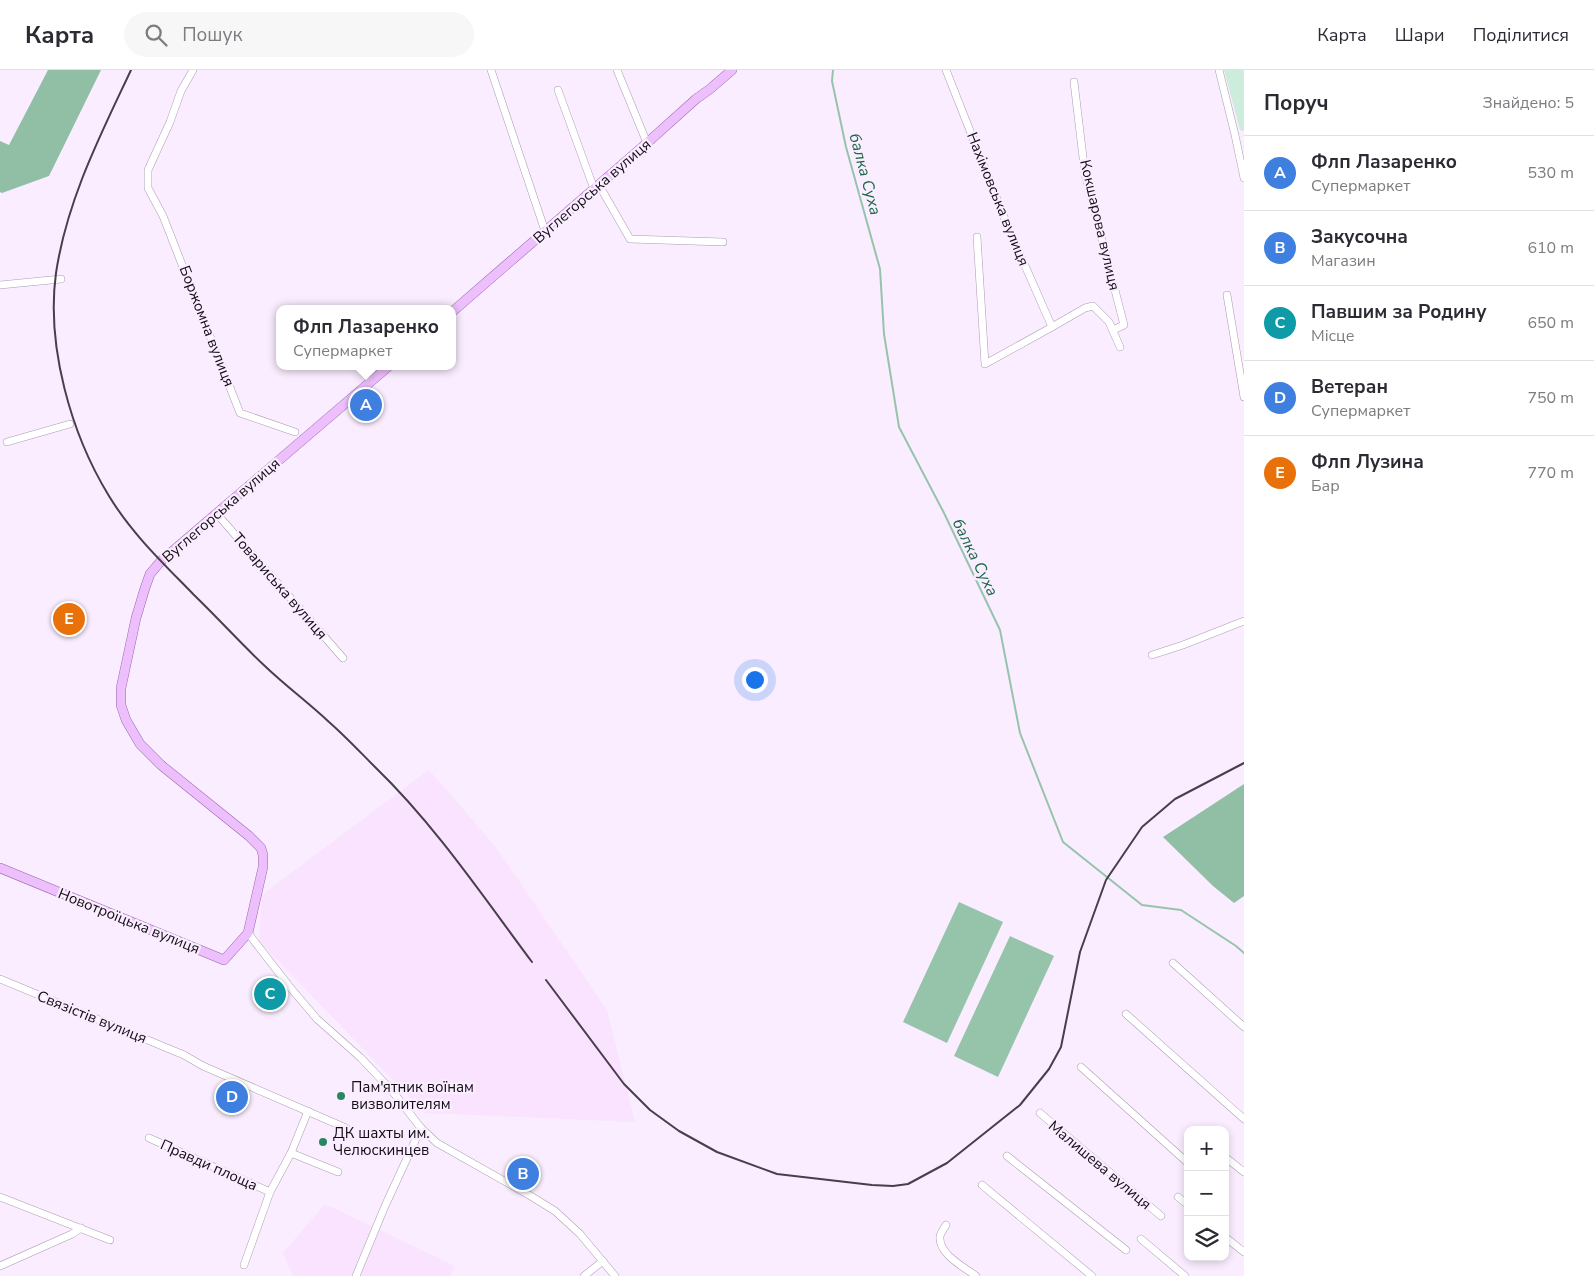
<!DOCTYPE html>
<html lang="uk">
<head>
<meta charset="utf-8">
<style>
  :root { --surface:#fff; --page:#f7f7f7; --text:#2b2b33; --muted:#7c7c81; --line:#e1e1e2; --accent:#29875f }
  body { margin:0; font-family:"Nunito Sans",sans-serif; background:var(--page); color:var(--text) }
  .controls { position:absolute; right:15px; bottom:15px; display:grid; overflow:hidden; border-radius:10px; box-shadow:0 2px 8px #0003 }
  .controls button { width:45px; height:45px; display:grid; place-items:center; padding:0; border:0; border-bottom:1px solid var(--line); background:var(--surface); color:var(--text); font:25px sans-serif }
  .you { position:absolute; left:754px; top:609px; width:18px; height:18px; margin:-12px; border:4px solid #fff; border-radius:50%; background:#1a73e8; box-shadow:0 0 0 8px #1a73e833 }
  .badge { display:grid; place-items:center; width:32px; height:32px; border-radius:50%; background:var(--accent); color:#fff; font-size:16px; font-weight:700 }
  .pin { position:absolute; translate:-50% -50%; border:2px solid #fff; box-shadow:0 1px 5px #0006 }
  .popup { position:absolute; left:276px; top:235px; width:180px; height:65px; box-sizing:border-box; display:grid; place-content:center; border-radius:10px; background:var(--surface); filter:drop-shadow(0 1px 4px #0005); font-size:16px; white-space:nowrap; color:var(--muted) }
  .popup b { font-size:19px; color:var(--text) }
  .popup::after { content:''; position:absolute; left:50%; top:100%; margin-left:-10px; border:10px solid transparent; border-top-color:var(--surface) }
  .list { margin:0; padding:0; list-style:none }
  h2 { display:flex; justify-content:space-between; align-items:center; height:65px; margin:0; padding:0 20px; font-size:21px }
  h2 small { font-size:16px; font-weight:400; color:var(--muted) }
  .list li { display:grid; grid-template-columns:32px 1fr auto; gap:15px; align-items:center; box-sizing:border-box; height:75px; padding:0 20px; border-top:1px solid var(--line) }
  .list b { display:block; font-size:19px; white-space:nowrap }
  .list p { margin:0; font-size:16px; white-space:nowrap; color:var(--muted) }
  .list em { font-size:16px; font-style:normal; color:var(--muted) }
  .icon { flex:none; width:28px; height:28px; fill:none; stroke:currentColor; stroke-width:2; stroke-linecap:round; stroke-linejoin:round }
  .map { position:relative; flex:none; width:1244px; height:1206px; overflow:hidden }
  header { display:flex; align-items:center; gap:30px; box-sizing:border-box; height:70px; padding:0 25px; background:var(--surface); border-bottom:1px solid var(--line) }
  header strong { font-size:24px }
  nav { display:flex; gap:28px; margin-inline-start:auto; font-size:18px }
  .search { width:350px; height:45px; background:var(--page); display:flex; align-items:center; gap:12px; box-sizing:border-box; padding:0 18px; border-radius:28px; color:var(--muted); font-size:19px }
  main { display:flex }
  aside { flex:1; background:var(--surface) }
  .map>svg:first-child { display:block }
</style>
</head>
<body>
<header>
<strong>Карта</strong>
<div class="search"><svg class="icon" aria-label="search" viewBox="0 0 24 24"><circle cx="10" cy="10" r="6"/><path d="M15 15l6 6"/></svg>Пошук</div>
<nav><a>Карта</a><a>Шари</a><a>Поділитися</a></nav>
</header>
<main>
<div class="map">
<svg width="1244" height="1206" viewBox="0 0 1244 1206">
  <rect width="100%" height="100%" fill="#faedff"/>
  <g fill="#f9e3ff">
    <path d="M429 700 495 776 607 940 635 1052 425 1043 259 871 262 825Z"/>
    <path d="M325 1134 455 1196 450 1206H293L283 1183Z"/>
  </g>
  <path fill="#ceecdb" d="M1224 0H1244V61L1240 60Z"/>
  <g fill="#91bfa6">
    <path d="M48 0H101L49 106 2 123 0 122V71L9 75Z"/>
    <path d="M1244 714V826L1234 833 1213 816 1163 767Z"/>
  </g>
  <g fill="#96c4ab">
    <path d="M959 832 1003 852 947 973 903 952Z"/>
    <path d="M1010 866 1054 886 998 1007 954 986Z"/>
  </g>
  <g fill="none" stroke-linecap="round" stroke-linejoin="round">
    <path stroke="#96c4ab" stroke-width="2" d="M833 0 832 11 846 77 880 199 884 264 899 357 944 443 1000 560 1020 663 1063 772 1142 835 1181 840 1236 876 1244 883"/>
    <defs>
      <g id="minor">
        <path d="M193 0 181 21 170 52 148 100V118L163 146 240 343 295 362"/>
        <path d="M491 0 545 161"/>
        <path d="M617 0 647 73"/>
        <path d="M946 0 1008 157 1052 257 1085 238 1093 236 1109 252 1120 277"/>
        <path d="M1219 0 1235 65 1244 108"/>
        <path d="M1074 12 1085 104 1124 255 1113 260"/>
        <path d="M558 20 594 119"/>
        <path d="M599 115 630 169 723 172"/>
        <path d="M977 167 985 294 1052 257"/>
        <path d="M0 215 61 209"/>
        <path d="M1227 225 1244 327"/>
        <path d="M7 372 70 354"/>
        <path d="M217 444 343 588"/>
        <path d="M1152 585 1183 575 1244 551"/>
        <path d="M248 863 289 916 317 949 361 988 393 1022 421 1058 437 1073 529 1125 555 1141 580 1164 615 1206"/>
        <path d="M1173 893 1244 957"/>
        <path d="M0 909 184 985 203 996 346 1058"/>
        <path d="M1126 944 1244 1049"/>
        <path d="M1081 997 1188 1093"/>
        <path d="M1040 1043 1161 1146"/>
        <path d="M149 1068 270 1122"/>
        <path d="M291 1083 338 1102"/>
        <path d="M1007 1086 1126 1180"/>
        <path d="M1225 1087 1244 1102"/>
        <path d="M982 1115 1092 1206"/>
        <path d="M0 1127 110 1170"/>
        <path d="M1178 1127 1188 1135"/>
        <path d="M946 1155C944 1158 941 1163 940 1166 938 1184 964 1197 976 1206"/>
        <path d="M1225 1167 1244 1182"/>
        <path d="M1141 1169 1185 1206"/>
        <path d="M244 1195 270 1122 291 1083 308 1041"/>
        <path d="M0 1196 72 1164 81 1158"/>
        <path d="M356 1206 385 1136 421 1058"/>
        <path d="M584 1206 603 1191"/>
      </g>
      <g id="major">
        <path d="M452 242 647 73 696 29 710 19 732 0"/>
        <path d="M0 798 224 890 248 863 263 797V785L261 778 249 766 161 695 140 674 126 650 121 635V618L136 548 145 518 150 504 161 491 389 296"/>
      </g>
    </defs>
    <use href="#minor" stroke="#ab9cb0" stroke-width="8"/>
    <use href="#major" stroke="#9a65aa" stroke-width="10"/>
    <use href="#minor" stroke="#fff" stroke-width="7"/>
    <use href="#major" stroke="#eebffd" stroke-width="9"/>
    <g stroke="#473f49" stroke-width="2">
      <path d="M131 0C100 66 67 130 56 203 46 276 71 364 109 426 132 464 164 494 194 525 219 549 242 575 267 598 287 617 309 633 329 652 345 666 360 682 375 697 435 755 482 825 532 892"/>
      <path d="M546 910 624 1014 650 1040 679 1061 717 1082 777 1104 872 1115 893 1116 908 1114 947 1093 1020 1035 1049 999 1061 977 1080 882 1106 810 1142 757 1175 729 1244 693"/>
    </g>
  </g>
  <g fill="#29875f" stroke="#faedff" stroke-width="2">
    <circle cx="341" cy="1026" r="5"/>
    <circle cx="323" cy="1072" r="5"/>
  </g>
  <g text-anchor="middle" stroke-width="4.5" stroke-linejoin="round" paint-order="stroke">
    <g font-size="15" fill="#130d14" stroke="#faedff">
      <text transform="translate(592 121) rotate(-41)" y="5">Вуглегорська вулиця</text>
      <text transform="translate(998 129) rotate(68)" y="5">Нахімовська вулиця</text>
      <text transform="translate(1100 155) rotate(77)" y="5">Кокшарова вулиця</text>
      <text transform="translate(207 256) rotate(69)" y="5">Боржомна вулиця</text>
      <text transform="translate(221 440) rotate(-41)" y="5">Вуглегорська вулиця</text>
      <text transform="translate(280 516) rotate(49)" y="5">Товариська вулиця</text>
      <text transform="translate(129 851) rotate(22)" y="5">Новотроїцька вулиця</text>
      <text transform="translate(92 947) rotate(22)" y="5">Связістів вулиця</text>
      <text transform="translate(209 1095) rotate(24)" y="5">Правди площа</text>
      <text transform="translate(1100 1095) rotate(40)" y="5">Малишева вулиця</text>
    </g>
    <g font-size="15" fill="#130d14" stroke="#faedff" text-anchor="start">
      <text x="351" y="1022">Пам'ятник воїнам<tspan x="351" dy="17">визволителям</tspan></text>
      <text x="333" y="1068">ДК шахты им.<tspan x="333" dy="17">Челюскинцев</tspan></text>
    </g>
    <g font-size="16" font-style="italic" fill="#1b6747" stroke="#faedff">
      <text transform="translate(866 104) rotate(75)" y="6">балка Суха</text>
      <text transform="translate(976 487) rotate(64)" y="6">балка Суха</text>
    </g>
  </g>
</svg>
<div class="controls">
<button>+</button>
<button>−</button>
<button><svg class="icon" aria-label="layers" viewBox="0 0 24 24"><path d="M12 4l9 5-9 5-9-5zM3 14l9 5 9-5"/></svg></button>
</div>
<div class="you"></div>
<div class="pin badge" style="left:366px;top:335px;background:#3f7fe0">A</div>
<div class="popup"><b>Флп Лазаренко</b>Супермаркет</div>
<div class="pin badge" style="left:523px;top:1104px;background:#3f7fe0">B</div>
<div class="pin badge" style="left:270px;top:924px;background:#0f9aa8">C</div>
<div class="pin badge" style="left:232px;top:1027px;background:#3f7fe0">D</div>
<div class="pin badge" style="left:69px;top:549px;background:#e8710a">E</div>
</div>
<aside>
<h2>Поруч<small>Знайдено: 5</small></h2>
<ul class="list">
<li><span class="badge" style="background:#3f7fe0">A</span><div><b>Флп Лазаренко</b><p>Супермаркет</p></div><em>530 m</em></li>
<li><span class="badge" style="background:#3f7fe0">B</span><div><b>Закусочна</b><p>Магазин</p></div><em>610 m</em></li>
<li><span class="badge" style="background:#0f9aa8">C</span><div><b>Павшим за Родину</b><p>Місце</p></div><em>650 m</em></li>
<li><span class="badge" style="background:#3f7fe0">D</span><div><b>Ветеран</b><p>Супермаркет</p></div><em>750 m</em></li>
<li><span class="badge" style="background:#e8710a">E</span><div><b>Флп Лузина</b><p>Бар</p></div><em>770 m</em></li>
</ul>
</aside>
</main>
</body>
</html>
